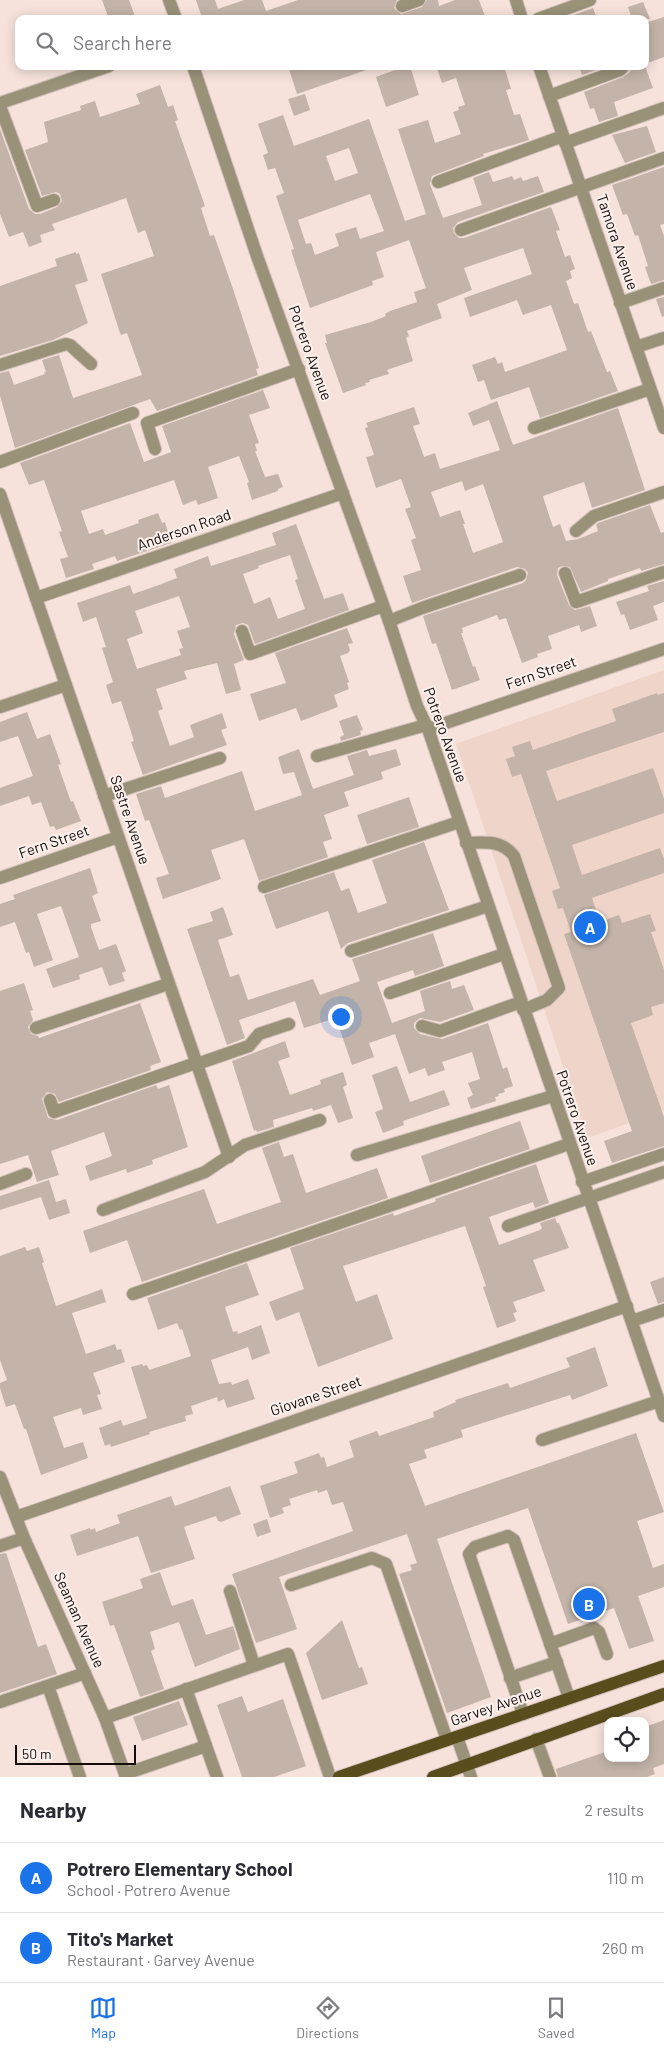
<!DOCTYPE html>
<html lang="en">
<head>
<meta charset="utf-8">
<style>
  :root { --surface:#fff; --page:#f7f7f7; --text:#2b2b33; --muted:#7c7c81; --line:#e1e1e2; --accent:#1a73e8 }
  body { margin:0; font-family:Barlow,sans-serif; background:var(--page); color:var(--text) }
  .controls { position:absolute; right:15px; bottom:15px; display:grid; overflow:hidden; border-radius:10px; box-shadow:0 2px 12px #0003 }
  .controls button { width:45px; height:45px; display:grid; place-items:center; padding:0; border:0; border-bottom:1px solid var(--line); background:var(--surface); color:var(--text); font:25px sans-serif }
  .scale { position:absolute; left:15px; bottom:12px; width:121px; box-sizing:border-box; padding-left:5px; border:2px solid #140d0b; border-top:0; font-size:14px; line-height:18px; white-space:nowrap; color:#140d0b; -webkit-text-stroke:4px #fdf1ed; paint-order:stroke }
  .you { position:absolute; left:340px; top:1016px; width:18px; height:18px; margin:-12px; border:4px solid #fff; border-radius:50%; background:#1a73e8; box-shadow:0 0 0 8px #1a73e833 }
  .badge { display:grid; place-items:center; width:32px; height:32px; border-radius:50%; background:var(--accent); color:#fff; font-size:16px; font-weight:700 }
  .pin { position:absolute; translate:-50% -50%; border:2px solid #fff; box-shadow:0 1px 5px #0006 }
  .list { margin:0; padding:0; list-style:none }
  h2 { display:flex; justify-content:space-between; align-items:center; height:65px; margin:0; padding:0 20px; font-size:21px }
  h2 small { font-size:16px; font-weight:400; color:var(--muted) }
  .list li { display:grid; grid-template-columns:32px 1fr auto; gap:15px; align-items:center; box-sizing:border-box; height:70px; padding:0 20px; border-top:1px solid var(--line) }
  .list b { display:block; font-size:19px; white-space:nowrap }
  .list p { margin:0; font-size:16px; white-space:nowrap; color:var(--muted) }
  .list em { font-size:16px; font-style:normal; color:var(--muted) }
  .icon { flex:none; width:28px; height:28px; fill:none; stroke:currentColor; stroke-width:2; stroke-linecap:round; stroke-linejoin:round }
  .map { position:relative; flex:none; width:664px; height:1777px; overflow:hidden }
  .search { position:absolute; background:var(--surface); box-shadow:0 2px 12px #0003; left:15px; right:15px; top:15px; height:55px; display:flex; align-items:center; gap:12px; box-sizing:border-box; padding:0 18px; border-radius:10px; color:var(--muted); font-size:19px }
  .sheet { height:205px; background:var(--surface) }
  nav { display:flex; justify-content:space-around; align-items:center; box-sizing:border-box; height:70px; border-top:1px solid var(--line); background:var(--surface); font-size:14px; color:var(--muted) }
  nav a { display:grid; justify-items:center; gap:2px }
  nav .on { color:var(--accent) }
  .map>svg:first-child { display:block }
</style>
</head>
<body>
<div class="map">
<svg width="664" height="1777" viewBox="0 0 664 1777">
  <rect width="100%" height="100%" fill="#f6e2db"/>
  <path fill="#efd4c9" d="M664 670V1111L587 1138 456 744Z"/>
  <g fill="#c3b3a8" fill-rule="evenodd">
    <path d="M102 0H129L136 19H109Z"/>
    <path d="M196 0H215L218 9 244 0H262L266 11 298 0H397L394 8 401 14 422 7 427 0H438L439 6 455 0H479L486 19H250L249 17 264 12 243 19H196L195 16 201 15Z"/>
    <path d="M643 2 650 19H632L628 7Z"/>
    <path d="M593 8 597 19H562Z"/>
    <path d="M664 17V57L645 64V23Z"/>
    <path d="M288 66H371L372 68 297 94Z"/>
    <path d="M406 66H410L419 95 386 107 376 77Z"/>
    <path d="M436 66H504L511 89 506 90 514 115 520 114 529 140 483 154 484 156 432 176 430 184 443 218 482 205 473 178 489 172 493 182 512 176 514 180 521 177 523 181 538 176 544 192 458 222 453 228 454 233 459 238H464L551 207 560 230 556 231 565 257 570 255 575 269 570 271 572 278 566 281 574 304 578 303 588 332 591 331 607 372 610 371 618 391 540 418 529 387 491 400 484 380 478 382 472 365 495 357 498 364 502 362 505 372 567 350 551 305 523 315 517 300 470 317 464 298 532 274 523 248 464 268 472 290 437 304 442 318 407 331 409 336 406 338 413 361 387 370 389 374 369 380 370 382 365 383 366 385 343 393 325 343H327L325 335 371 322 386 316 385 314 390 311 417 302 414 292 426 288 409 240 376 252 384 277 372 281 373 285 310 308 291 250 294 249 276 196 284 193 275 168 268 170 263 155 268 153 258 124 283 115 294 146 369 119 405 221 426 214 398 129 428 120 435 143 461 134 453 112 459 110 458 107 465 105 456 78 442 83ZM349 148 358 173 335 181 326 156ZM370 194 384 231 360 239 356 227 335 234 339 246 315 255 311 243 306 244 298 220Z"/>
    <path d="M579 66H607L582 75Z"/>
    <path d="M632 66H645L653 88 614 102 618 116 599 122 594 108 590 109 584 92 623 77 630 72Z"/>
    <path d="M160 85 168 107 173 105 178 120 175 121 205 206 201 208 210 236 214 235 232 286 259 368 256 369 258 375 157 411 150 399 15 448 0 396V373L9 371 14 385 45 374 44 372H46L42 360 59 355 73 398 142 375 127 333 121 335 120 333 101 274 154 256 145 230 138 233 126 198 52 224 55 230 40 235 42 242 29 247 23 232 9 237 0 214V129L29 209 35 214H40L57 207 62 201 60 194 56 192 42 196 25 150 48 142 44 122 81 110 80 106 95 101 100 117 140 104 136 94Z"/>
    <path d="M305 94 310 110 294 116 288 99Z"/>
    <path d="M647 126 656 152 625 163 612 135Z"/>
    <path d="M664 167V224L660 225 664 236V280L651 284 645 267 648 266 638 235 635 236 627 214 623 215 612 185Z"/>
    <path d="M76 252V254L79 253 88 281 75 285 88 323 53 340 0 356V286L57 266 55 259Z"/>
    <path d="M664 297V316L662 317 656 299Z"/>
    <path d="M263 390 270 408 249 415 259 443 255 444 257 451H255L265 477 278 474 283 487 278 489V491L252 500 247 483 249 482 239 456 208 467 218 498 198 505 196 500 183 505 174 480 81 511 89 534 103 529 105 535 139 523 138 520 158 513 162 523 165 522 171 543 117 561 115 556 92 564 94 569 66 578 60 559 68 557 59 532 62 531 44 480 29 485 20 463 130 423 144 462 171 452 162 426Z"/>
    <path d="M497 401 513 445 618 408 645 490 592 508 584 482 543 496 544 500 553 527 560 524 566 541 578 539 598 531 596 525 598 523 650 505 661 533 664 532V564L641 571 640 568 608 579V581L581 592 570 567 562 566 558 568 557 575 569 605 575 610 590 606 597 626 581 632 579 625 548 636 552 649 537 654 538 657 522 663 506 618 499 620 497 615 462 628 463 633H461L473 667 475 666 480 680 452 690 436 643 432 644 423 616 523 583 526 580 528 573 525 569 517 567 412 603 403 576 421 570 411 540 416 538 405 509 411 507 401 479 376 488 366 457 374 455 365 428 368 427 366 423 414 407 420 424 413 426 424 457 435 453 440 469 500 450 489 420 473 426 468 413ZM462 481 465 491 483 484 503 542 473 553 463 524H465L460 510 440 517 431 492Z"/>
    <path d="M296 524 324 599 343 593 349 610 255 644 248 625 243 623 236 625 234 634 244 660 234 664 241 690 226 694 217 663 184 671 187 679 156 689 163 709 158 711 170 746 194 737 190 725 222 713 227 728 221 730 227 745 143 775 131 742 134 741 121 701 112 704 106 685 113 682 102 648 106 647 96 617 83 622 77 603 130 585 133 594 159 585 177 578 174 569 208 556 211 566 276 545 272 533ZM290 555 298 579 295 580 305 609 278 619 270 597 254 604 243 574 259 568 258 566ZM179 596 190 627 177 631 183 648 179 649 181 655 137 669 127 639 143 633 135 611Z"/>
    <path d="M664 581V602L653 606 658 620 630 630 624 614 621 615 616 602 649 591 647 586Z"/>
    <path d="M347 628 353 643 348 644 350 650 348 653 340 656 349 682 347 683 349 689 334 695 338 707 301 721 296 708 259 721 250 694 286 683 275 653Z"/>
    <path d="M657 693 658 695 664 693V732L546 771 557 801 653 768 664 799V813L572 845 582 875 660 848 664 859V873L592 898 600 922 619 915 622 923 650 914 656 931 651 932 664 970V1003L651 1007 653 1015 631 1023 664 1117V1146L612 1163 604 1141 632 1131 564 934 571 932 563 908 558 909 552 891 560 888 521 774 512 777 506 759 515 756 512 747 530 741 533 750 616 721 612 709Z"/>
    <path d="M27 712 37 739 50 734 61 764 58 765 71 802 73 801 81 821 56 830 54 826 50 827 41 802 32 805 29 796 0 806V788L33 776 18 736 0 742V722Z"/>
    <path d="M357 715 363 730 360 731 361 735 341 741 340 737 344 735 339 721Z"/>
    <path d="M299 749 313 789 354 775 347 756 367 750 369 756 396 749 401 765 381 772 383 779 344 792 349 806 324 815 332 839 323 842 328 857 259 881 244 839 211 850 221 879 163 899 156 878 169 874 149 820 145 821 136 794 161 786 165 798 242 771 255 811 302 795 294 772 283 774 278 757Z"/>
    <path d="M409 797 419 827 367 844 357 815Z"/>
    <path d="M424 842 449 910 348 943 341 949 328 911 276 929 264 895 334 872 341 891 349 888 358 913 387 903 372 860Z"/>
    <path d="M90 868 98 893 92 896 101 921 91 924V927L99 950 116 944 126 971 122 973 125 981 109 986 102 967 79 975 80 979 53 988 46 969 79 957 61 906 37 914 53 960 34 967 29 952 26 953 15 922 0 927V904L15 899 13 895Z"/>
    <path d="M223 907 233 935 218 940 230 977 239 974 248 1000 313 979 320 995 360 981 352 959 433 933 444 966 415 976 413 970 377 982 392 1023 425 1011 420 991 450 981 452 989 464 985 474 1010 440 1022 420 1018 414 1023V1028L420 1034 442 1039 488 1023 503 1069 507 1067 513 1086 504 1089 505 1092 498 1094 499 1096 495 1097 496 1101 471 1109 467 1098 473 1095 468 1083 480 1079 472 1052 442 1062 445 1070 428 1076 425 1068 409 1074 395 1034 369 1043 374 1057 352 1065 336 1018 304 1028 295 1001 239 1020 245 1038 227 1045 187 929 213 921 210 912Z"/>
    <path d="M24 983 33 1010 30 1011 33 1020 28 1027 31 1034 38 1036 39 1038 140 1003 161 1062 150 1066 151 1070 59 1102 55 1094 47 1092 42 1099 48 1118 57 1120 156 1085 158 1089 169 1085 188 1147 152 1160 153 1164 127 1173 126 1169 90 1181 85 1166 112 1156 104 1132 51 1151 59 1175 37 1182 28 1155 0 1164V991Z"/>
    <path d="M285 1041 290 1057 278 1061 290 1095 321 1084 320 1080 343 1072 347 1085 343 1087 353 1118 338 1123 331 1105 313 1111 312 1108 273 1120 274 1127 257 1132 256 1130 254 1131 232 1061Z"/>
    <path d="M397 1066 410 1102 444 1090 450 1105 403 1121 404 1125 383 1133 375 1112 383 1109 372 1075Z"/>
    <path d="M520 1121 530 1149 430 1183 421 1156Z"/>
    <path d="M279 1142 284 1157 293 1154 306 1193 377 1168 388 1198 142 1282 127 1240 90 1253 83 1231 204 1189 217 1224 281 1202 262 1148Z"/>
    <path d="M536 1164 549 1203 535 1208 533 1202 489 1217 499 1245 540 1230 542 1228 540 1223 555 1218 557 1223H559L569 1248 533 1260 545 1291 513 1302 517 1312 513 1313 516 1321 497 1328 483 1287 486 1286 465 1226 343 1266 356 1302 377 1294 393 1339 318 1367 299 1312 276 1321 269 1302 304 1289 290 1248 393 1213 394 1216 434 1202 436 1201 435 1199Z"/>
    <path d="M49 1180 56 1202 66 1199 70 1213 49 1220 41 1197 0 1210V1196Z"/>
    <path d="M25 1247 27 1251 39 1247 44 1262 42 1263 56 1306 102 1289 106 1302 72 1313 86 1354 115 1344 117 1350 121 1349 125 1362 93 1373 101 1394 97 1395 102 1409 83 1415 81 1408 53 1417 64 1448 83 1442 88 1458 41 1475 26 1429H24L15 1404 6 1407 0 1388V1383L7 1380 0 1360V1256Z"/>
    <path d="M247 1263 259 1295 225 1307 233 1332 237 1331 238 1334 261 1325 270 1353 252 1360 248 1347 211 1360 219 1384 231 1382 232 1385 248 1379 255 1399 227 1408 224 1399 218 1402 217 1397 191 1406 193 1414 185 1416 186 1421 149 1432 150 1434 111 1447 110 1444 105 1446 99 1428 121 1420 123 1426 147 1418 131 1367 142 1364 143 1366 147 1365 149 1370 191 1356 182 1329 180 1330 177 1323 158 1330 147 1298Z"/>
    <path d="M664 1277V1302L658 1304 650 1282Z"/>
    <path d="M595 1347 608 1386 572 1400 570 1395 461 1430 463 1437 424 1450 427 1458 409 1464 425 1506 636 1433 664 1512 637 1521 653 1568 664 1564V1587L638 1596 654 1641 629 1649 614 1608 568 1624 528 1508 437 1539 491 1697 447 1713 399 1574 412 1570 410 1565 417 1563 407 1534 279 1577 297 1629 256 1643 232 1574 353 1531 343 1502 332 1505 327 1490 318 1493 317 1490 289 1499 291 1505 282 1508 284 1513 270 1518 260 1486 298 1473 294 1462 319 1453 321 1458 324 1457 327 1467 354 1457 349 1441 377 1431 379 1436 434 1417 433 1412 456 1402 455 1400 508 1383 510 1388 570 1367 566 1358Z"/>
    <path d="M230 1486 241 1514 221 1522 218 1521 216 1516 184 1527 195 1559 151 1573 138 1536 77 1556 70 1535 90 1528 91 1530 95 1528 96 1532 120 1523 117 1515 171 1496 175 1506Z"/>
    <path d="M267 1519 271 1532 257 1537 253 1524Z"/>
    <path d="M6 1553 38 1647 46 1644 57 1674 0 1693V1554Z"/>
    <path d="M160 1572 172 1606 193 1599 206 1635 233 1626 240 1649 195 1667 179 1622 150 1632 155 1649 151 1651 164 1689 140 1697 114 1625 110 1626 102 1602 143 1588 140 1579Z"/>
    <path d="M342 1620 359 1668 362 1667 368 1684 322 1700 306 1653Z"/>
    <path d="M242 1696 248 1712 283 1699 306 1766 274 1777H242L217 1705Z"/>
    <path d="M179 1701 188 1725 142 1741 133 1717Z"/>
    <path d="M664 1720V1764L653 1768 655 1774 647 1777H558L556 1769 608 1751V1758H645V1727Z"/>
  </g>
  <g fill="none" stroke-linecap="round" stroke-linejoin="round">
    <defs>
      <g id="minor">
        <path d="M169 0 176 19"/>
        <path d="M516 0 522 19"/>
        <path d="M402 6 419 0"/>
        <path d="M538 19 590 0"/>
        <path d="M193 66 257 256 389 621 417 706 428 729 664 1416"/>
        <path d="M539 66 664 428"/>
        <path d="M549 96 620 70 624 66"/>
        <path d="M0 103 109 66"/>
        <path d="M0 106 37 206 54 200"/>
        <path d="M565 143 664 108"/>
        <path d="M438 182 563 136"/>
        <path d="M461 230 664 158"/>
        <path d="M620 303 664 288"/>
        <path d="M636 347 664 338"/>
        <path d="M0 365 66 344 70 345 91 364"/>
        <path d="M534 428 650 389"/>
        <path d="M155 449 147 423 299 369"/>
        <path d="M0 462 133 413"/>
        <path d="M0 494 229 1157"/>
        <path d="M576 531 594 516 664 492"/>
        <path d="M565 573 576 602 664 572"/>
        <path d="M36 598 343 493"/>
        <path d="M389 621 422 608 520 575"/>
        <path d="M242 631 250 654 383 606"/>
        <path d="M0 707 66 685"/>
        <path d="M428 729 664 649"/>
        <path d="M317 756 426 725"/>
        <path d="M104 796 220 758"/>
        <path d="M466 843C485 842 502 840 514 856L559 988 547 1000 523 1010"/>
        <path d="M0 878 118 837"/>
        <path d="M264 887 459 822"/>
        <path d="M351 951 488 906"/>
        <path d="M390 993 504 954"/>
        <path d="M422 1026 440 1031 521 1002"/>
        <path d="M36 1028 168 984"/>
        <path d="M197 1064 249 1046 259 1034 289 1024"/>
        <path d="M50 1100 54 1112 196 1063"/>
        <path d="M357 1155 553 1096"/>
        <path d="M582 1182 664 1154"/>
        <path d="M0 1184 26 1174"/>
        <path d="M103 1210 205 1172 245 1145 320 1120"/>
        <path d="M508 1226 664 1172"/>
        <path d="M133 1294 569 1144"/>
        <path d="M632 1321 664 1310"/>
        <path d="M542 1440 659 1401"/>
        <path d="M0 1477 24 1538 105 1718 126 1777"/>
        <path d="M16 1517 627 1306"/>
        <path d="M0 1546 24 1538"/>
        <path d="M291 1585 372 1558 386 1564 447 1740"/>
        <path d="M230 1591 254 1665"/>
        <path d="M550 1644 594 1628 599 1632 607 1654"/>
        <path d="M510 1678 557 1662"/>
        <path d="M48 1686 80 1777"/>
        <path d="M186 1689 217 1777"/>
        <path d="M0 1702 85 1673"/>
        <path d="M523 1714 469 1554 475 1547 508 1536 514 1540 569 1698"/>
        <path d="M105 1718 288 1654 330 1777"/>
        <path d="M457 1737 471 1777"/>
        <path d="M536 1739 550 1777"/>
        <path d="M125 1774 206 1746"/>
      </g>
      <g id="major">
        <path d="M339 1777 664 1666"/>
        <path d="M433 1777 664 1694"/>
      </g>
    </defs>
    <use href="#minor" stroke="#d2c0ba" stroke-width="14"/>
    <use href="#major" stroke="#d2c0ba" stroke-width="14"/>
    <use href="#minor" stroke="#999279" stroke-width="12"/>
    <use href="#major" stroke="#594d1d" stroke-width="12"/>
  </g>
  <g text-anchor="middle" stroke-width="4" stroke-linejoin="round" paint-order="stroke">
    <g font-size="15" fill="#140d0b" stroke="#fdf1ed">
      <text transform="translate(617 242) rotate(71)" y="5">Tamora Avenue</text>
      <text transform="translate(310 353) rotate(70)" y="5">Potrero Avenue</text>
      <text transform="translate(184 530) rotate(-19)" y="5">Anderson Road</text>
      <text transform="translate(541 673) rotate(-19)" y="5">Fern Street</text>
      <text transform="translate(445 735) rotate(70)" y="5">Potrero Avenue</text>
      <text transform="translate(130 820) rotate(71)" y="5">Sastre Avenue</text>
      <text transform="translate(54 842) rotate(-19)" y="5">Fern Street</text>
      <text transform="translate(577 1118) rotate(71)" y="5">Potrero Avenue</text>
      <text transform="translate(316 1396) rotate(-19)" y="5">Giovane Street</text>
      <text transform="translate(79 1620) rotate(66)" y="5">Seaman Avenue</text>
      <text transform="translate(496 1706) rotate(-19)" y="5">Garvey Avenue</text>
    </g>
  </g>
</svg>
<div class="controls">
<button><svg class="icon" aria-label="locate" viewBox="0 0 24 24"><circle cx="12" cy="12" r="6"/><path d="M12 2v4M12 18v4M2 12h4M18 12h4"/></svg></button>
</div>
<div class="scale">50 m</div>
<div class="you"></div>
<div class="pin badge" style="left:590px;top:927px">A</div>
<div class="pin badge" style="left:589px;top:1604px">B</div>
<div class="search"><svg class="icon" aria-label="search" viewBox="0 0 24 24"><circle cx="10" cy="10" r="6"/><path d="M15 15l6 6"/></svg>Search here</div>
</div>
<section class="sheet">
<h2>Nearby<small>2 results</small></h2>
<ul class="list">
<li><span class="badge">A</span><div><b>Potrero Elementary School</b><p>School · Potrero Avenue</p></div><em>110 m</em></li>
<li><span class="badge">B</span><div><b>Tito's Market</b><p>Restaurant · Garvey Avenue</p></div><em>260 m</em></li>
</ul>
</section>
<nav>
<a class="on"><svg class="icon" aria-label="map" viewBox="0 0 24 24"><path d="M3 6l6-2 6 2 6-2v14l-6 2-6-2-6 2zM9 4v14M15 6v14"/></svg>Map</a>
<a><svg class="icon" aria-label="directions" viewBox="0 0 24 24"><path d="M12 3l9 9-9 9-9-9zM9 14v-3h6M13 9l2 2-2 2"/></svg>Directions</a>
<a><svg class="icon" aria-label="saved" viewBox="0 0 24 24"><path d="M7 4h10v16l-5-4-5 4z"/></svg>Saved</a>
</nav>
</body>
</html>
